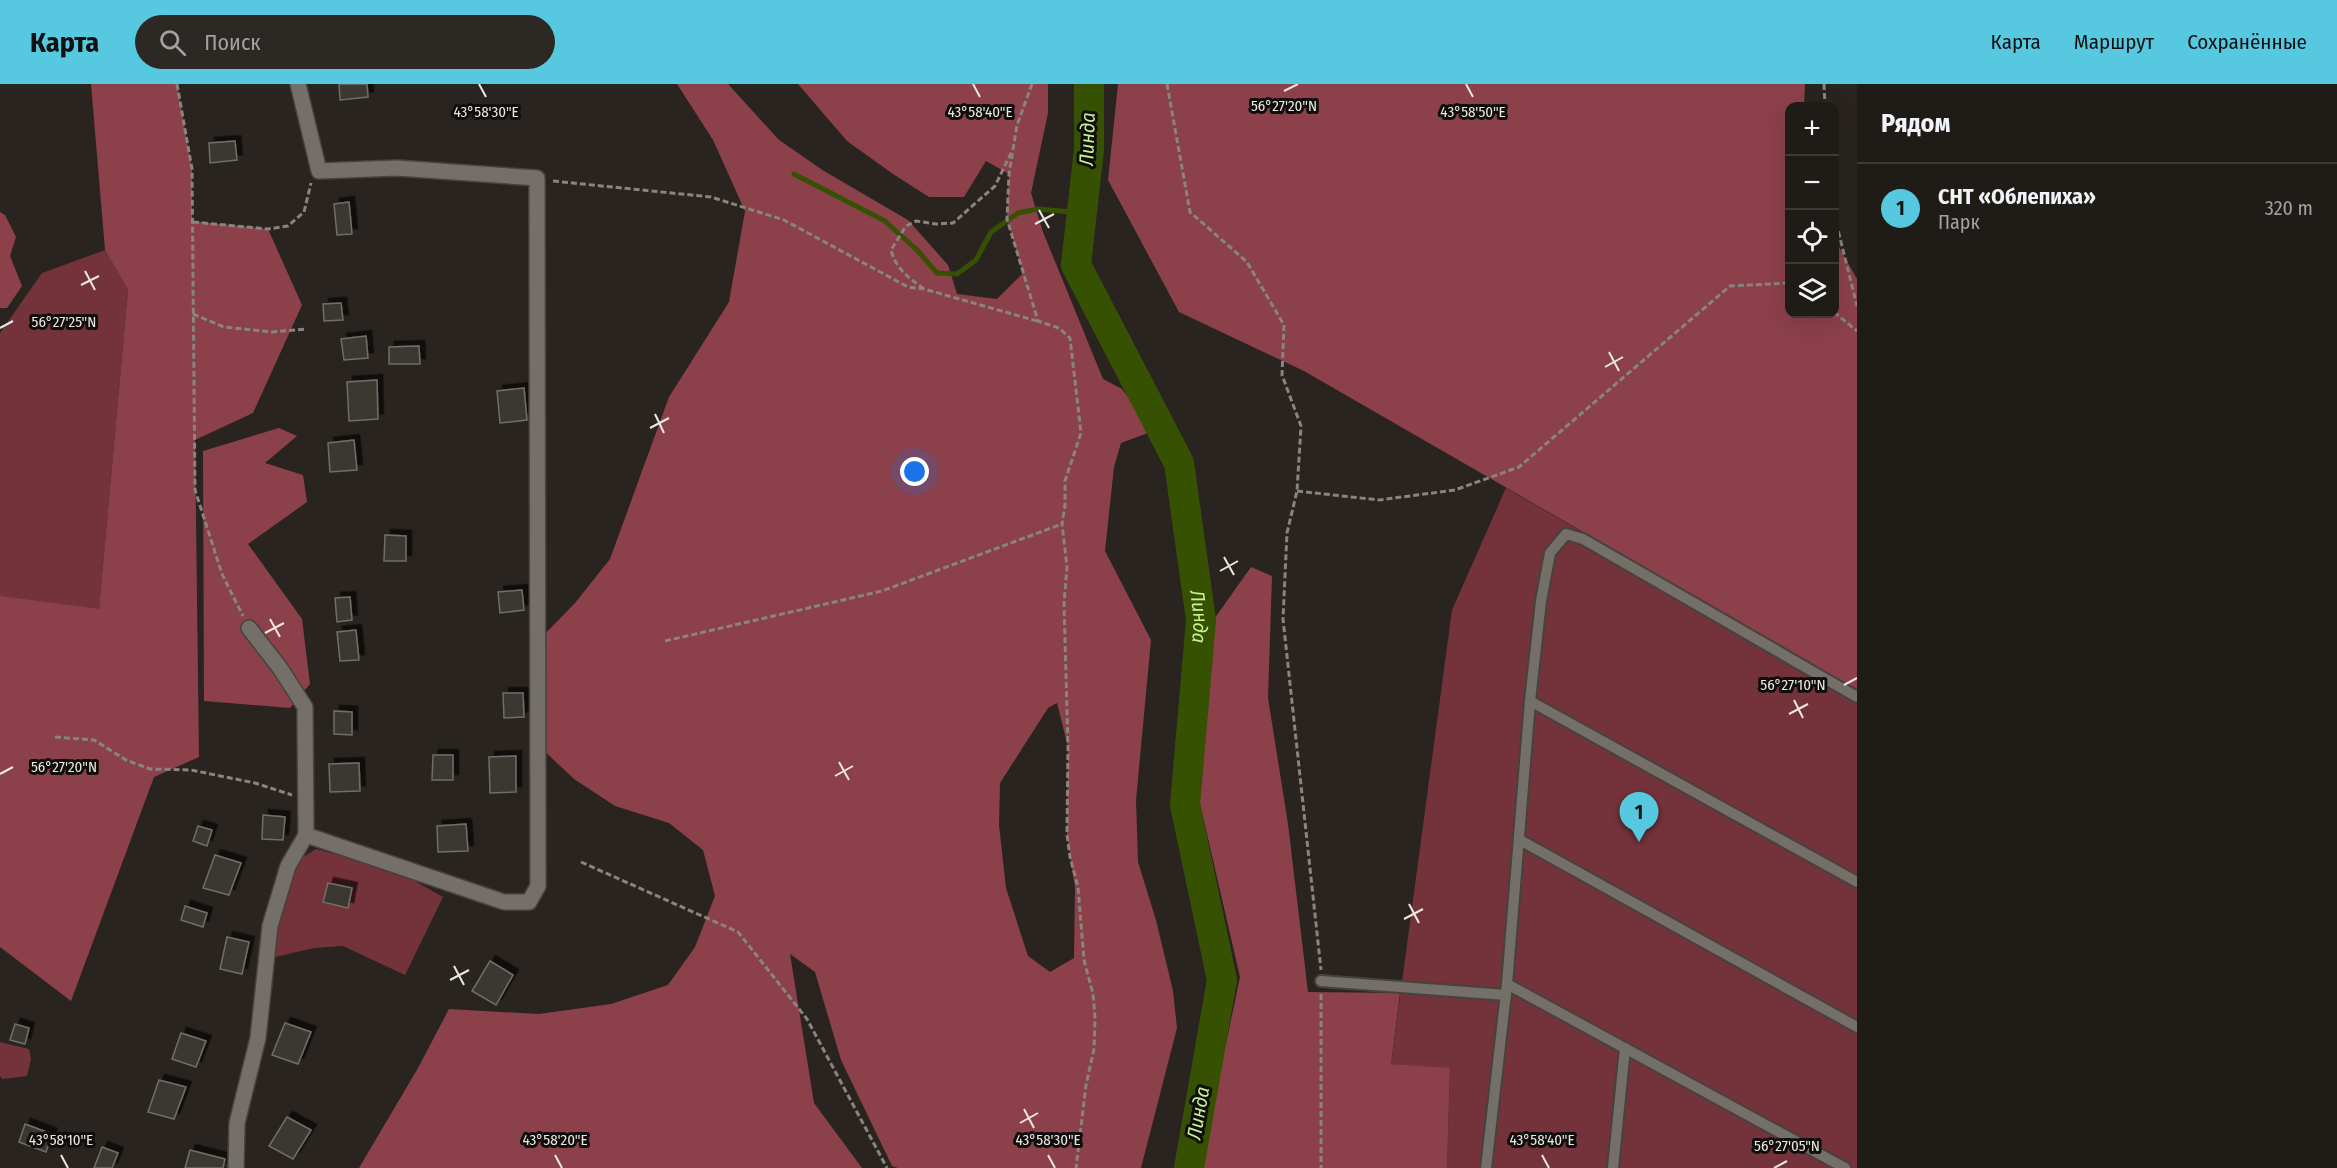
<!DOCTYPE html>
<html lang="ru">
<head>
<meta charset="utf-8">
<style>
  :root { --surface:#1f1b17; --page:#2c2824; --text:#f1f3f6; --muted:#a1a1a1; --line:#3c3936; --accent:#56c9e1 }
  body { margin:0; font-family:"Fira Sans Condensed",sans-serif; background:var(--page); color:var(--text) }
  .controls { position:absolute; right:18px; top:18px; display:grid; overflow:hidden; border-radius:12px; box-shadow:0 6px 24px #0002 }
  .controls button { width:54px; height:54px; display:grid; place-items:center; padding:0; border:0; border-bottom:2px solid var(--line); background:var(--surface); color:var(--text); font:30px sans-serif }
  .you { position:absolute; left:915px; top:388px; width:21px; height:21px; margin:-15px; border:4px solid #fff; border-radius:50%; background:#1a73e8; box-shadow:0 0 0 9px #1a73e833 }
  .badge { display:grid; place-items:center; width:39px; height:39px; border-radius:50%; background:var(--accent); color:#111; font-size:20px; font-weight:700 }
  .pin { position:absolute; translate:-50% -50px; filter:drop-shadow(0 2px 3px #0008) }
  .pin::after { content:''; position:absolute; top:32px; width:21px; height:18px; background:inherit; clip-path:polygon(0 0,100% 0,50% 100%) }
  .list { margin:0; padding:0; list-style:none }
  h2 { display:flex; justify-content:space-between; align-items:center; height:78px; margin:0; padding:0 24px; font-size:26px }
  h2 small { font-size:20px; font-weight:400; color:var(--muted) }
  .list li { display:grid; grid-template-columns:39px 1fr auto; gap:18px; align-items:center; box-sizing:border-box; height:90px; padding:0 24px; border-top:2px solid var(--line) }
  .list b { display:block; font-size:22px; white-space:nowrap }
  .list p { margin:0; font-size:20px; white-space:nowrap; color:var(--muted) }
  .list em { font-size:20px; font-style:normal; color:var(--muted) }
  .icon { flex:none; width:33px; height:33px; fill:none; stroke:currentColor; stroke-width:2; stroke-linecap:round; stroke-linejoin:round }
  .map { position:relative; flex:none; width:1857px; height:1084px; overflow:hidden }
  header { display:flex; align-items:center; gap:36px; box-sizing:border-box; height:84px; padding:0 30px; background:var(--accent); color:#111 }
  header strong { font-size:28px }
  nav { display:flex; gap:33px; margin-inline-start:auto; font-size:21px }
  .search { width:420px; height:54px; background:var(--page); display:flex; align-items:center; gap:15px; box-sizing:border-box; padding:0 21px; border-radius:33px; color:var(--muted); font-size:22px }
  main { display:flex }
  aside { flex:1; background:var(--surface) }
  .map>svg:first-child { display:block }
</style>
</head>
<body>
<header>
<strong>Карта</strong>
<div class="search"><svg class="icon" aria-label="search" viewBox="0 0 24 24"><circle cx="10" cy="10" r="6"/><path d="M15 15l6 6"/></svg>Поиск</div>
<nav><a>Карта</a><a>Маршрут</a><a>Сохранённые</a></nav>
</header>
<main>
<div class="map">
<svg width="1857" height="1084" viewBox="0 0 1857 1084">
  <defs>
    <filter id="shadow"><feDropShadow dx="5.5" dy="-5.5" stdDeviation="0" flood-color="#0009"/></filter>
  </defs>
  <rect width="100%" height="100%" fill="#29241f"/>
  <g fill="#74333b">
    <path d="M105 166 128 206 99 525 0 863V249L42 189Z"/>
    <path d="M1506 404 1857 607V1084H1447L1450 985 1391 980 1452 526Z"/>
    <path d="M316 765 397 787 443 813 405 891 343 862 314 864 275 873 277 836 300 775Z"/>
    <path d="M0 958 29 965 31 975 27 992 2 995 0 992Z"/>
  </g>
  <g fill="#8c404a" fill-rule="evenodd">
    <path d="M91 0H177L192 85V137L268 145 302 221 253 329 195 356 199 673 154 693 71 917 0 863V512L99 525 128 206 105 166Z"/>
    <path d="M677 0H728L779 56 824 87 908 136 948 181 957 210 997 215 1023 189 1007 135 1009 90 986 77 964 113H929L893 90 847 57 798 0H1048V29L1031 109 1043 148 1103 295 1122 305 1153 347 1121 359 1114 383 1105 467 1151 556 1136 716 1138 778 1156 836 1173 907 1177 944 1141 1084H898L892 1082 841 976 815 888 790 870 814 1019 862 1084H359L418 984 449 925 539 930 611 920 668 901 695 863 715 812 703 766 669 739 615 722 574 695 540 663 537 558 575 519 610 475 669 313 729 218 745 127 713 56ZM1057 619 1068 663 1067 751 1075 804 1074 874 1050 888 1028 872 1006 804 999 741 1000 699 1048 624Z"/>
    <path d="M1118 0H1805L1804 22H1790V230H1834L1835 156 1857 195V606L1304 287 1179 228 1108 96Z"/>
    <path d="M0 128 5 131 16 153 10 172 22 202 7 224H0Z"/>
    <path d="M279 344 297 352 265 379 303 391 307 418 248 460 302 535 310 600 290 624 204 617 203 367Z"/>
    <path d="M1251 483 1272 492 1268 614 1288 740 1308 908 1400 909 1391 980 1450 984 1447 1084H1200L1240 893 1198 711 1212 538Z"/>
  </g>
  <g fill="none" stroke-linecap="round" stroke-linejoin="round">
    <path stroke="#375103" stroke-width="5" d="M794 90 885 137 917 166 937 189 957 190 976 176 991 148 1018 129 1038 125 1082 129"/>
    <path stroke="#375103" stroke-width="30" id="s1" d="M1089 0V65L1076 181 1179 379 1201 536 1185 721 1222 896 1189 1084"/>
  </g>
  <g fill="#3a3932" stroke="#6f6e67" stroke-width="1.5" filter="url(#shadow)">
    <path d="M339 0H367L368 13 340 16Z"/>
    <path d="M235 57 237 76 210 79 209 59Z"/>
    <path d="M349 118 352 150 337 151 334 120Z"/>
    <path d="M341 219 343 236 324 237 323 220Z"/>
    <path d="M366 252 368 274 344 276 341 255Z"/>
    <path d="M419 262 420 280H389V263Z"/>
    <path d="M377 296 378 335 349 337 347 298Z"/>
    <path d="M524 304 527 336 500 339 497 307Z"/>
    <path d="M354 356 357 386 330 388 328 359Z"/>
    <path d="M385 451 406 452V477H384Z"/>
    <path d="M522 506 524 526 500 529 498 508Z"/>
    <path d="M350 513 352 536 337 538 335 514Z"/>
    <path d="M356 546 359 576 340 577 337 548Z"/>
    <path d="M503 609H523L524 633 504 634Z"/>
    <path d="M334 627 352 628V651L334 650Z"/>
    <path d="M433 671H453V696H432Z"/>
    <path d="M516 672V708L490 709 489 673Z"/>
    <path d="M359 679 360 707 330 708 329 680Z"/>
    <path d="M263 731 285 733 283 756 262 755Z"/>
    <path d="M466 740 468 767 438 768 437 742Z"/>
    <path d="M198 742 212 746 207 762 193 757Z"/>
    <path d="M215 771 241 779 229 811 203 804Z"/>
    <path d="M328 799 352 804 348 824 323 818Z"/>
    <path d="M185 822 207 829 203 843 181 836Z"/>
    <path d="M227 853 249 858 242 890 220 885Z"/>
    <path d="M490 877 513 891 496 921 472 907Z"/>
    <path d="M285 939 311 948 298 980 272 971Z"/>
    <path d="M15 940 29 944 25 960 10 956Z"/>
    <path d="M181 949 206 957 196 983 172 975Z"/>
    <path d="M159 996 186 1003 174 1035 148 1028Z"/>
    <path d="M287 1033 311 1046 293 1075 269 1062Z"/>
    <path d="M25 1040 52 1050 46 1068 19 1058Z"/>
    <path d="M102 1063 118 1069 112 1084H94Z"/>
    <path d="M190 1066 225 1075 223 1084H185Z"/>
  </g>
  <g fill="none" stroke-linecap="round" stroke-linejoin="round">
    <defs>
      <g id="service">
        <path d="M1530 617 1541 517 1550 469 1566 450 1583 455 1857 613"/>
        <path d="M1520 756 1857 943"/>
        <path d="M1321 897 1506 911"/>
        <path d="M1507 900 1530 617 1857 798"/>
        <path d="M1486 1084 1507 900 1845 1084"/>
        <path d="M1613 1084 1625 964"/>
      </g>
      <g id="minor">
        <path d="M298 0 319 87 397 84 537 94 538 802 529 818H504L306 751"/>
        <path d="M236 1084 237 1039 258 954 270 842 288 782 306 751 305 623 280 584 249 544"/>
      </g>
    </defs>
    <use href="#service" stroke="#46423e" stroke-width="14"/>
    <use href="#minor" stroke="#46423e" stroke-width="18"/>
    <g stroke="#88847f" stroke-width="3" stroke-dasharray="6 3" stroke-linecap="butt">
      <path d="M177 0 192 85 195 406 222 490 243 532"/>
      <path d="M1032 0 1017 41 1009 90 1007 135 1038 237 1059 244 1070 254 1081 349 1065 397V421L1062 440 1067 483 1064 520 1068 663 1067 751 1070 773 1078 803 1084 876 1093 910 1095 934 1094 965 1086 1001 1076 1084"/>
      <path d="M1167 0 1190 128 1247 178 1284 241 1282 291 1301 342 1297 407 1287 449 1283 535 1321 886"/>
      <path d="M1824 0 1825 22"/>
      <path d="M553 97 711 113 784 136 908 203 924 205 1037 237"/>
      <path d="M1834 130 1857 222"/>
      <path d="M193 138 268 145 288 142 304 128 311 99"/>
      <path d="M924 205C908 193 896 185 891 166L906 142 916 137 936 140 953 139 995 102 1012 67"/>
      <path d="M1834 228 1857 247"/>
      <path d="M193 230 224 243 272 248 306 245"/>
      <path d="M1297 407 1379 416 1455 406 1519 383 1730 202 1790 199"/>
      <path d="M665 557 882 507 1062 440"/>
      <path d="M55 653 94 656 126 676 150 685 191 686 255 699 292 711"/>
      <path d="M581 778 738 848 807 935 887 1084"/>
      <path d="M1321 910V1084"/>
    </g>
    <use href="#service" stroke="#746f69" stroke-width="10"/>
    <use href="#minor" stroke="#746f69" stroke-width="15"/>
  </g>
  <path fill="none" stroke="#ebe8e4" stroke-width="2" d="M479 0 486 13M973 0 980 13M1466 0 1473 13M1284 7 1298 0M1039 126 1049 144M1035 140 1054 130M85 187 95 206M81 201 99 192M0 244 13 237M1609 268 1619 287M1605 283 1623 273M655 330 664 349M650 344 669 334M1224 473 1234 491M1220 487 1238 477M270 535 280 553M265 549 284 539M1844 601 1857 594M1794 616 1803 634M1789 630 1808 620M839 678 849 696M0 690 13 683M835 692 853 682M1409 820 1419 839M1404 835 1423 825M454 882 464 901M450 896 469 886M1024 1025 1034 1044M1020 1039 1038 1029M61 1071 68 1084M555 1071 562 1084M1048 1071 1055 1084M1542 1071 1549 1084M1774 1084 1787 1077"/>
  <g text-anchor="middle" stroke-width="6" stroke-linejoin="round" paint-order="stroke">
    <g font-size="20" font-style="italic" fill="#c7f290" stroke="#100e0c">
      <text transform="translate(1087 55) rotate(-88)" y="7">Линда</text>
      <text dy="7" stroke="none"><textPath href="#s1" startOffset="560">Линда</textPath></text>
      <text transform="translate(1198 1029) rotate(-80)" y="7">Линда</text>
    </g>
  </g>
  <g font-size="15" text-anchor="middle" fill="#ebe8e4" stroke="#100e0c" stroke-width="6" stroke-linejoin="round" paint-order="stroke">
    <text x="1284" y="27">56°27'20"N</text>
    <text x="486" y="33">43°58'30"E</text>
    <text x="980" y="33">43°58'40"E</text>
    <text x="1473" y="33">43°58'50"E</text>
    <text x="64" y="243">56°27'25"N</text>
    <text x="1793" y="606">56°27'10"N</text>
    <text x="64" y="688">56°27'20"N</text>
    <text x="61" y="1061">43°58'10"E</text>
    <text x="555" y="1061">43°58'20"E</text>
    <text x="1048" y="1061">43°58'30"E</text>
    <text x="1542" y="1061">43°58'40"E</text>
    <text x="1787" y="1067">56°27'05"N</text>
  </g>
</svg>
<div class="controls">
<button>+</button>
<button>−</button>
<button><svg class="icon" aria-label="locate" viewBox="0 0 24 24"><circle cx="12" cy="12" r="6"/><path d="M12 2v4M12 18v4M2 12h4M18 12h4"/></svg></button>
<button><svg class="icon" aria-label="layers" viewBox="0 0 24 24"><path d="M12 4l9 5-9 5-9-5zM3 14l9 5 9-5"/></svg></button>
</div>
<div class="you"></div>
<div class="pin badge" style="left:1639px;top:758px">1</div>
</div>
<aside>
<h2>Рядом<small></small></h2>
<ul class="list">
<li><span class="badge">1</span><div><b>СНТ «Облепиха»</b><p>Парк</p></div><em>320 m</em></li>
</ul>
</aside>
</main>
</body>
</html>
